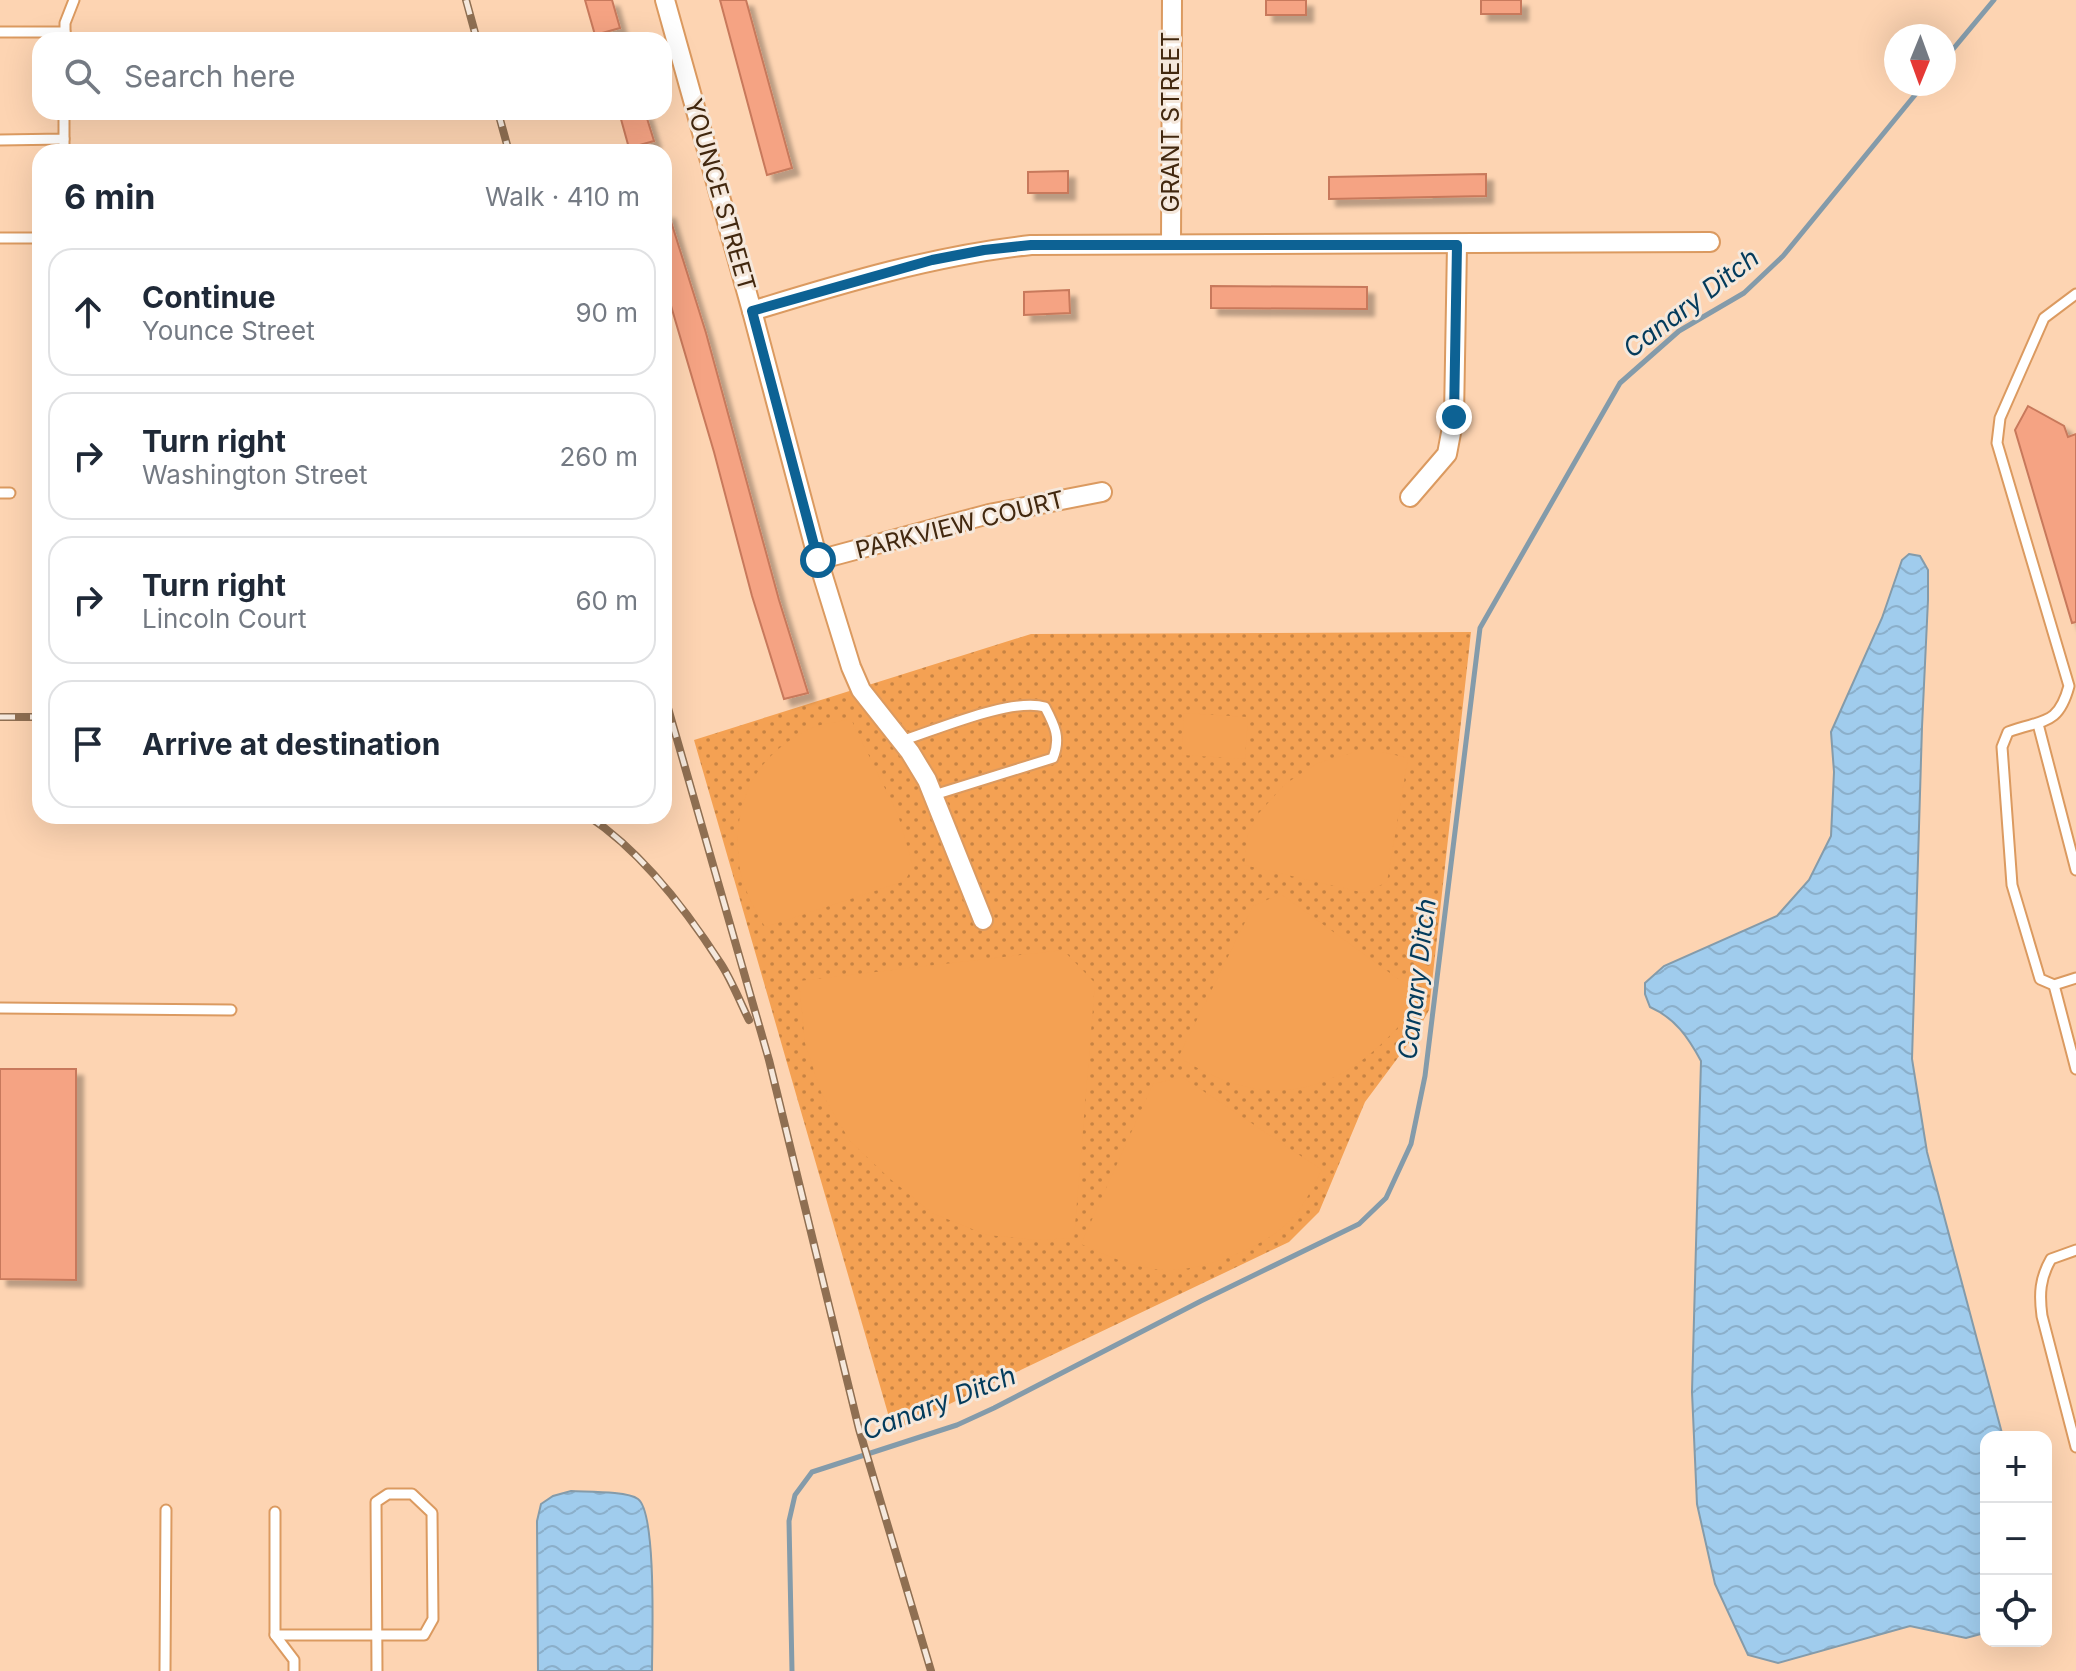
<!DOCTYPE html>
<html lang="en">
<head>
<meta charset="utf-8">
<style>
  :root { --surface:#fff; --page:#f6f6f7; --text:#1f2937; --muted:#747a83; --line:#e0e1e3 }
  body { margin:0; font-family:Inter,sans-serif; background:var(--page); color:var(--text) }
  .controls { position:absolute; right:24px; bottom:24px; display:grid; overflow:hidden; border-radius:16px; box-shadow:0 8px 32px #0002 }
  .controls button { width:72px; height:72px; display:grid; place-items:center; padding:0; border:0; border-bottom:2px solid var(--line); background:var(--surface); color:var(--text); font:40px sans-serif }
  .compass { position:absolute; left:1884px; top:24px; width:72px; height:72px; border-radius:50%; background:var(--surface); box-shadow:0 8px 32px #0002; rotate:181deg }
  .stop { position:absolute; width:24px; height:24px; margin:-18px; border:6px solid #0d6294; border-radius:50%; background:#fff }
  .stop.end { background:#0d6294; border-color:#fff; box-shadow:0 2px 8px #0008 }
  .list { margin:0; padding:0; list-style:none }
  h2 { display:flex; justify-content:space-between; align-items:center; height:104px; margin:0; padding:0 32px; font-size:34px }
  h2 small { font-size:26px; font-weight:400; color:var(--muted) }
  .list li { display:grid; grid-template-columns:52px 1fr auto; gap:24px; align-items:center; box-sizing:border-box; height:128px; margin:0 16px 16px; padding:0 16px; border:2px solid var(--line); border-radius:24px }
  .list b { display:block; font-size:30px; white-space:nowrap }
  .list p { margin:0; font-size:26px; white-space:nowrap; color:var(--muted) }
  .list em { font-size:26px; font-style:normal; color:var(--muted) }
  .icon { flex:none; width:44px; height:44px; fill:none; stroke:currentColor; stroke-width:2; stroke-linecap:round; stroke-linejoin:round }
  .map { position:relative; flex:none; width:2076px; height:1671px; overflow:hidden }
  .search { position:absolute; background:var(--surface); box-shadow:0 8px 32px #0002; left:32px; top:32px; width:640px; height:88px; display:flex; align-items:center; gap:20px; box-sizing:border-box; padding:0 28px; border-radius:24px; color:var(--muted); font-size:30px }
  .panel { position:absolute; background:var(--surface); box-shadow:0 8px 32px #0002; left:32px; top:144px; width:640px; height:680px; border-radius:24px }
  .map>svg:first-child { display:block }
</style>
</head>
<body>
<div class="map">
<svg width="2076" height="1671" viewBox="0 0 2076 1671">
  <defs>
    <pattern id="grass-dots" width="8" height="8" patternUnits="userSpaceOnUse" patternTransform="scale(2)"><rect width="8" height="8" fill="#f4a153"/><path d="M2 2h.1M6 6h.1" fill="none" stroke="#c78343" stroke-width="1.8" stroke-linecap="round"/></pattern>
    <pattern id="water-waves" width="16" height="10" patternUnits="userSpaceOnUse" patternTransform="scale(2)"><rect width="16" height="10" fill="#a0cced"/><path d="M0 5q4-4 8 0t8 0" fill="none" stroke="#8bafca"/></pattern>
    <filter id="shadow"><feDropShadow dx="7" dy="7" stdDeviation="2" flood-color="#0004"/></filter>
  </defs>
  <rect width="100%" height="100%" fill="#fdd4b2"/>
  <path fill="url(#grass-dots)" d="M1471 632 1429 1010 1417 1032 1365 1102 1319 1212 1289 1242 893 1431 694 740 1031 634Z"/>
  <g fill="#f4a153">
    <path d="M1184 713 1248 717 1245 759 1182 755Z"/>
    <path d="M851 719 898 815 913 866 905 881 765 927C755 910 744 890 740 870 730 806 753 754 814 727 825 723 839 722 851 719Z"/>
    <path d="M1355 752H1382L1408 758 1387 882 1365 893 1244 865 1248 835 1259 813 1285 784 1318 763Z"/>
    <path d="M1281 894 1423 997C1371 1065 1311 1112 1223 1080 1208 1074 1193 1065 1178 1058L1253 906Z"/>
    <path d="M1063 950 1095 983 1074 1238 1037 1240 987 1235 932 1213 889 1178 850 1141 821 1092 805 1043 799 981Z"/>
    <path d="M1182 1077 1322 1170C1314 1184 1307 1200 1297 1213 1273 1245 1203 1272 1163 1270 1134 1268 1107 1256 1081 1244L1153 1084Z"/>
  </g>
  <g fill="url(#water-waves)" stroke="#849baa" stroke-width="2">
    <path d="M1909 554 1920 556 1928 570V600L1922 727 1912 1059 1927 1152 2003 1437H1986V1630L1985 1633 1966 1638 1910 1626 1778 1663 1748 1655 1715 1584 1697 1504 1692 1392 1701 1061C1688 1037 1675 1018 1650 1007L1645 994V983L1664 966 1777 916 1809 880 1831 836 1834 772 1831 732 1882 618 1902 560Z"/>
    <path d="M571 1491C587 1492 627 1491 638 1499 657 1513 652 1643 652 1671H538L537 1521 541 1504 553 1496Z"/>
  </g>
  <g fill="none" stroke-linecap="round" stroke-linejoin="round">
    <g stroke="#849baa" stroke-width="5">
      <path d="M1944 60 1994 0"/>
      <path d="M792 1671 789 1521 795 1495 812 1472 957 1425 994 1408 1201 1301 1359 1224 1386 1198 1411 1144 1425 1076 1480 628 1620 383 1679 331 1744 293 1783 256 1924 84"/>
    </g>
  </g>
  <g fill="#f5a383" stroke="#c8795b" stroke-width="2" filter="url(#shadow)">
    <path d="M585 0H612L620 28 595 35Z"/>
    <path d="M720 0H746L792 168 767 175Z"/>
    <rect x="1266" y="0" width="40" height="15"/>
    <rect x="1481" y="0" width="40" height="14"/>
    <path d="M619 112H645L654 141 629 148Z"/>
    <path d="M1068 171V193H1028V172Z"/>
    <path d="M1486 174V196L1329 199V177Z"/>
    <path d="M664 212H668L706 333 779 600 808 693 784 699 752 596 714 452 664 282Z"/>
    <path d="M1211 286 1367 287V309L1211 308Z"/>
    <path d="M1069 290 1070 313 1024 315V292Z"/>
    <path d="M2028 406 2064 426 2068 437 2076 434V622L2072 623 2015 430Z"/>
    <path d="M0 1069H76V1280L0 1279Z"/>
  </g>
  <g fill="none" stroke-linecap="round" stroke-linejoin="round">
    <defs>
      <g id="lane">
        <path d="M0 32H65"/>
        <path d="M65 40V23L74 0"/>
        <path d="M0 140 64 139V112"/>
        <path d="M64 152V139"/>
        <path d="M0 238H40"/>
        <path d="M2076 294 2044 318 2000 418 1997 443 2069 686C2058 727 2042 719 2008 732L2002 747 2012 885 2040 979 2054 985 2076 978"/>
        <path d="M0 493H10"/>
        <path d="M2038 724 2076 870"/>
        <path d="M901 741C936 730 1012 697 1045 707 1055 726 1061 738 1053 758L934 795"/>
        <path d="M2054 985 2076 1069"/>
        <path d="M0 1008 231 1010"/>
        <path d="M2076 1250 2051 1259C2040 1278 2039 1294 2042 1316L2076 1447"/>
        <path d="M275 1512V1635L294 1660V1671"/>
        <path d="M275 1635H424L433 1619 432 1513 412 1494H388L376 1502 377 1671"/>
        <path d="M165 1671 166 1510"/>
      </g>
      <g id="street">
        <path d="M665 0 752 311 818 560 851 667 861 690 910 752 927 780 983 920"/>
        <path d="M1171 244 1172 0"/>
        <path d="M752 311C843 283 936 255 1031 245L1710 242"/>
        <path d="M1410 497 1447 454 1454 417 1457 245"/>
        <path d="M818 560 989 514 1102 492"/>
      </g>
    </defs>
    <use href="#lane" stroke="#db9a60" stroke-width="13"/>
    <use href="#street" stroke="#db9a60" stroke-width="22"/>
    <use href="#lane" stroke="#fff" stroke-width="9"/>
    <use href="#street" stroke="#fff" stroke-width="18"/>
    <defs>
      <g id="rail">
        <path d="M466 0 477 40"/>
        <path d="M498 112 509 152"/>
        <path d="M664 694 769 1060 859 1429 931 1671"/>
        <path d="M0 717H40"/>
        <path d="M588 816C641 851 687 911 721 964 732 981 740 1002 749 1020"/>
      </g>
    </defs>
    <use href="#rail" stroke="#8f6f52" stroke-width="8"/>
    <use href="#rail" stroke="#f5e8dc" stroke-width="5" stroke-dasharray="15" stroke-linecap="butt"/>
  </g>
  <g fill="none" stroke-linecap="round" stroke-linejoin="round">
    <path stroke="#0d6294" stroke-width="10" d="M818 560 752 311 932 260 984 250 1031 245H1457L1454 417"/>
  </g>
  <g text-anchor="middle" stroke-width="6" stroke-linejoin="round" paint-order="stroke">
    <g font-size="24" fill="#42280f" stroke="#f5e8dc">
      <text transform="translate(1171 122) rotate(-90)" y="8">GRANT STREET</text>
      <text transform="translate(720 195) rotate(74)" y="8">YOUNCE STREET</text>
      <text transform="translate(960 525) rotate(-14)" y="8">PARKVIEW COURT</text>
    </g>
    <g font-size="26" font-style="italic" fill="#033b5c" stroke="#f5e8dc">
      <text transform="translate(1691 303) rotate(-37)" y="9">Canary Ditch</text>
      <text transform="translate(1417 979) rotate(-83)" y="9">Canary Ditch</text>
      <text transform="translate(939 1403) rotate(-21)" y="9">Canary Ditch</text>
    </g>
  </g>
</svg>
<div class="controls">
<button>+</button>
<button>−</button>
<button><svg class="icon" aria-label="locate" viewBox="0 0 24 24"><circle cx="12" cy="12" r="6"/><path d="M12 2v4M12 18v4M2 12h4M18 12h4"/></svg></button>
</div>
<svg class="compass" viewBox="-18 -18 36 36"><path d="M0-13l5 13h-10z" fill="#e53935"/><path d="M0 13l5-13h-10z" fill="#747a83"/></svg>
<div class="stop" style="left:818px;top:560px"></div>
<div class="stop end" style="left:1454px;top:417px"></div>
<div class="search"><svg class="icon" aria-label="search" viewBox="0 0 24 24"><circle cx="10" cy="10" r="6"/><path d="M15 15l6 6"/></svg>Search here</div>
<section class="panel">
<h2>6 min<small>Walk · 410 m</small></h2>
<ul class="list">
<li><svg class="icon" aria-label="ahead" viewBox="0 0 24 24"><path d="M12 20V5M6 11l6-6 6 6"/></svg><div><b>Continue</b><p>Younce Street</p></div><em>90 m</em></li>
<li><svg class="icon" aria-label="right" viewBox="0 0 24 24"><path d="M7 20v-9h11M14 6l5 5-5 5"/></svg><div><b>Turn right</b><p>Washington Street</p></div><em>260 m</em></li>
<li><svg class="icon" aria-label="right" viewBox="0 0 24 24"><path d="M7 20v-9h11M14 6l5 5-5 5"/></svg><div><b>Turn right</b><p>Lincoln Court</p></div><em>60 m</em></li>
<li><svg class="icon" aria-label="arrive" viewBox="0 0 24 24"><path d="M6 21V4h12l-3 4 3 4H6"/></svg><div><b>Arrive at destination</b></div></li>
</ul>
</section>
</div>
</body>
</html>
